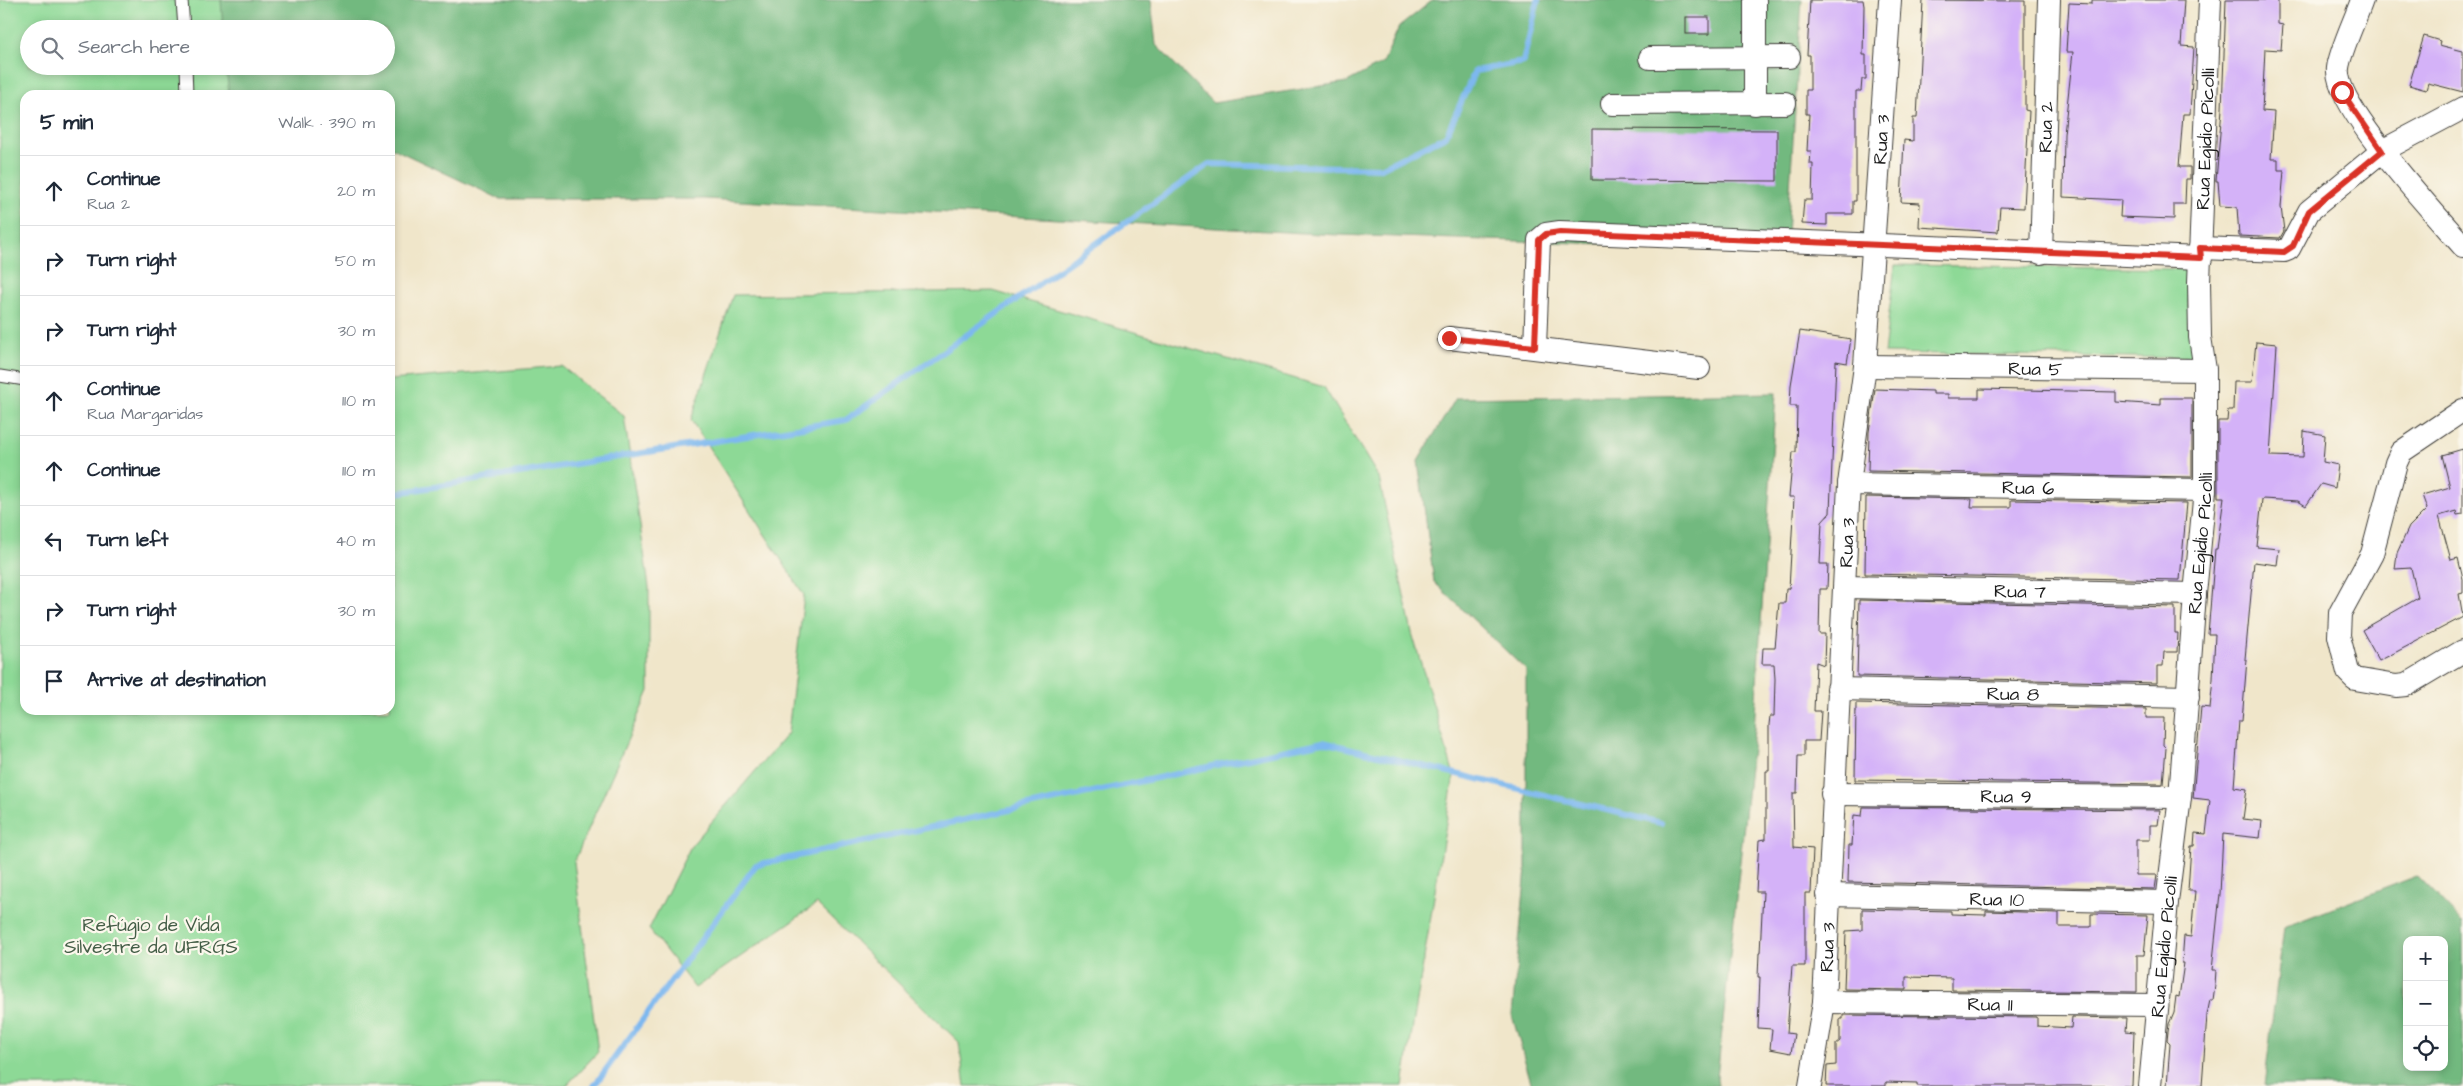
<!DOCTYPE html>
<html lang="en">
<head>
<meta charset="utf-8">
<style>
  :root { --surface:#fff; --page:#f6f6f7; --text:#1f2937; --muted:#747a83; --line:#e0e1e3 }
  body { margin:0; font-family:"Architects Daughter",sans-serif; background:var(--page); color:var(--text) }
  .controls { position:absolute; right:15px; bottom:15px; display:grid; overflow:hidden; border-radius:10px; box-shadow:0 2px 8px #0003 }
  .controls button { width:45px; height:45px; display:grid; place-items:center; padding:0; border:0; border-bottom:1px solid var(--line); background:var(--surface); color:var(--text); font:25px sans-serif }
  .stop { position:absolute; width:15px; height:15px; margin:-11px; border:4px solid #d93025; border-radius:50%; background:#fff }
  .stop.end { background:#d93025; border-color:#fff; box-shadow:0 1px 5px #0008 }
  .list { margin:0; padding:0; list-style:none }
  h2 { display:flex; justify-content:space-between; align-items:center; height:65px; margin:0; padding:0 20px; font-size:21px }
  h2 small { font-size:16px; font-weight:400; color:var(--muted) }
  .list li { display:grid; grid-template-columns:32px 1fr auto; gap:15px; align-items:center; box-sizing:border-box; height:70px; padding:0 20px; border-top:1px solid var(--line) }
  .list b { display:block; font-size:19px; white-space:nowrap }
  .list p { margin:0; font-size:16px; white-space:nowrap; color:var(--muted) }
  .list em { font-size:16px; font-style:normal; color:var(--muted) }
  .icon { flex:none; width:28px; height:28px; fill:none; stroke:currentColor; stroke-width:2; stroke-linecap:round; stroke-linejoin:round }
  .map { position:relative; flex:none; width:2463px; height:1086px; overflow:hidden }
  .search { position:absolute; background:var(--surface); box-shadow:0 2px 8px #0003; left:20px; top:20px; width:375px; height:55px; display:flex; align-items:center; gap:12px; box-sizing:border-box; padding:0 18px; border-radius:28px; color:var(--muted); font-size:19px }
  .panel { position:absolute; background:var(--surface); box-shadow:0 2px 8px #0003; left:20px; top:90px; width:375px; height:625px; border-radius:15px }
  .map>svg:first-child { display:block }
</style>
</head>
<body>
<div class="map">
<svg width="2463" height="1086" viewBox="0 0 2463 1086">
  <rect width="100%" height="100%" fill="#fbf7ec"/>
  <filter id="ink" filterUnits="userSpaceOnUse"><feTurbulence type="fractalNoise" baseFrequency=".02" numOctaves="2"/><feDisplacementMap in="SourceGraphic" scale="10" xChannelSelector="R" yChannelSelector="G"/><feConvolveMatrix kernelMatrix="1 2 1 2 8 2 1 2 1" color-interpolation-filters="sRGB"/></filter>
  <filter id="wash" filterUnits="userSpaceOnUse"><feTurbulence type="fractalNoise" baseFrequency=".0096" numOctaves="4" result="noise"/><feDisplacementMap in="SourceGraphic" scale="20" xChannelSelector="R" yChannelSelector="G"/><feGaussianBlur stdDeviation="1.12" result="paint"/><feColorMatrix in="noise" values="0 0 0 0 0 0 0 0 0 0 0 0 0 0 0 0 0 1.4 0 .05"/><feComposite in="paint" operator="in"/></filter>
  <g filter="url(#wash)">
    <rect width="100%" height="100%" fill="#f0e6ca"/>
    <g fill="#8dd996" stroke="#547a59">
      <path d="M0 0H256L258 29H29V66H260L261 95H25V710H390V380L561 366 624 416 649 587V691L574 862 598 1052 566 1086H0Z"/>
      <path d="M1895 265 2185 269 2194 358 1884 353Z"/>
      <path d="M993 291 1324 387 1379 478 1412 633 1454 775 1403 1086H965L959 1042 817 904 695 988 649 929 691 846 788 733 804 595 691 420 733 295Z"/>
    </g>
    <g fill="#72b97f" stroke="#476a4e" fill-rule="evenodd">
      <path d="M221 0H1151L1156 45 1213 103 1347 82 1383 63 1399 27 1433 0H1802L1786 250 1338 235 705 199H500L390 147V95H229L226 66H386V29H223Z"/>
      <path d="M1776 393 1754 730 1717 1078 1718 1086H1532L1512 1015 1526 869V670L1434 582 1418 461 1456 398Z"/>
      <path d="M2417 876 2463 923V1086H2264L2284 927ZM2407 940H2444V1067H2407Z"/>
    </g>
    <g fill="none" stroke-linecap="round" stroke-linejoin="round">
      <g stroke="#7db8ef" stroke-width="6">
        <path d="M390 494 846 420 1209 164 1381 168 1446 136 1475 71 1523 62 1538 0"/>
        <path d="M594 1086 756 865 1323 742 1661 823"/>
      </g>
    </g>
    <g id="blocks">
      <g fill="#d4b2f8">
        <path d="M1810 0H1863L1864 6 1863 55H1866V79H1862L1861 91H1856V201H1853V214H1827V225L1802 224 1804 200H1812L1813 164H1810L1811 151H1807L1809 114H1806V90H1810V55H1807Z"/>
        <path d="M1923 0 2025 1V110L2029 111 2024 208 2000 207 1998 232 1919 227 1920 203 1901 202 1904 140 1913 141V118H1917Z"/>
        <path d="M2092 0H2184L2181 46 2194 47 2190 114H2183L2179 167H2190V179H2186L2185 204H2174V219L2120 217 2121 200 2063 197 2064 134 2073 52H2066L2069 3 2092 4Z"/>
        <path d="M2226 0H2278V24L2283 25 2281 50 2265 49 2262 111 2274 112 2271 159H2278V170H2284L2281 207 2284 231 2280 238 2239 236 2237 207 2220 206 2218 181H2216L2222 109Z"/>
        <rect x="1686" y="17" width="23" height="17"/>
        <path d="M2424 36 2440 41 2439 45 2463 51V92L2428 83 2426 90 2409 85Z"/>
        <path d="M1592 129 1777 130V181L1592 180Z"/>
        <path d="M1800 331 1851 339 1847 363 1836 361 1830 513 1822 522 1820 564H1828L1827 589H1820L1819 634H1825L1824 665 1816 662 1814 711H1821L1819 741H1804V756H1798L1797 793H1793L1794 847 1813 849 1811 893H1805V966H1792L1787 1033 1794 1034 1791 1053 1770 1049 1772 1029 1758 1028 1760 977H1758L1759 953H1760L1763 892H1756L1759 840 1766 839V771H1769V725L1770 716H1774L1775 679 1774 664H1762L1763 648H1775L1779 603H1785L1786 589H1789L1794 497H1789L1793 452H1796L1797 406H1790L1791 385Z"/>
        <path d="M2256 342 2277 344 2270 456 2303 457 2304 431 2325 435 2323 462 2338 465 2335 488 2321 484 2306 506 2298 501 2262 499 2257 547 2279 549 2277 565 2254 562 2245 659H2247L2242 721H2239L2234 787 2247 789 2243 819 2262 821 2260 838 2223 834 2220 894 2212 970H2216L2215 985 2213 1000H2210L2207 1015 2202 1086H2167L2170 1043 2167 1040 2169 1024 2174 1012 2176 996 2179 997 2184 963H2182L2184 936 2191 937 2195 891H2188L2191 846H2194L2195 833 2206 834 2210 800 2193 798 2201 707 2210 708 2213 679 2215 634H2208L2215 549H2217L2224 497H2218V421H2227L2228 410H2233L2234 382H2252Z"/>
        <path d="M1875 389 1933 391V394H1948V398H1979V389L2116 392V402L2161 405V398H2192V477L1868 471 1869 432Z"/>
        <path d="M2463 449V514L2457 515 2456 511 2439 516 2451 560 2458 558 2463 579V593L2459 594 2463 617 2379 661 2362 630 2418 598 2411 568 2395 569 2397 553 2409 527 2427 509 2422 495 2450 487 2442 455Z"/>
        <path d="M1866 497 1972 499 1971 507H2011V500L2187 503 2180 580 1865 574Z"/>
        <path d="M1859 600 2175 607V633H2178L2177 652H2164L2163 666H2157V683L1857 676Z"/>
        <path d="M1856 703 2146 709V718H2164L2163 745 2166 748 2163 784 1855 780Z"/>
        <path d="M1863 807 2160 810 2158 825H2150V840H2136V875H2157L2155 889 1848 882 1849 845H1852L1854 815 1862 816Z"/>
        <path d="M1862 909 1951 911V914L1986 915V911L2059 913V927H2091V914L2148 915 2144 955H2137V992L1952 990V978L1906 977V990L1844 989 1846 931 1862 930Z"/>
        <path d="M1843 1015 2037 1017V1026L2071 1028 2072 1017 2127 1018 2126 1031 2134 1032 2132 1086H1917V1083L1886 1082V1086H1826L1827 1066 1836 1065V1044L1840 1041V1019H1843Z"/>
      </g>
    </g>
  </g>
  <g filter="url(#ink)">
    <use href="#blocks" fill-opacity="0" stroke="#3c3a36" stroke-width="1"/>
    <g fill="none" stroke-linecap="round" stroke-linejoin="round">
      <defs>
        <g id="service">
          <path d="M182 0 184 29"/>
          <path d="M186 66 187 95"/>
          <path d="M0 376 25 380"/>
        </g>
        <g id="minor">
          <path d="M2362 0C2356 18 2340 51 2338 68 2333 105 2437 216 2463 246"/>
          <path d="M1650 58 1789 57"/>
          <path d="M1612 104 1785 103"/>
          <path d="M1755 104V0"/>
          <path d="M2200 248 2284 251 2289 249 2309 211 2382 151 2463 108"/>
          <path id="s1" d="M2041 253 2049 0"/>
          <path d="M1449 338 1699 368"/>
          <path d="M1535 347 1539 240 1546 234 1560 232 2201 258"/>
          <path id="s2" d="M1865 366 2205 370"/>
          <path d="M2463 410 2401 452 2396 463 2372 554 2340 613 2339 636 2348 672 2355 679 2396 686 2406 685 2463 651"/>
          <path id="s3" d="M1849 484 2205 490"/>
          <path id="s4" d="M1845 587 2195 594"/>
          <path id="s5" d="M1838 689 2188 697"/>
          <path id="s6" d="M1832 794 2180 797"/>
          <path id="s7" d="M1828 895 2167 902"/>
          <path id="s8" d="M1824 1002 2156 1005"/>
          <path id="s9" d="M1810 1086 1824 1002 1849 484 1865 366 1890 0"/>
          <path id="s10" d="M2150 1086 2167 902 2180 797 2195 594 2205 490V370L2200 337 2199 282 2210 0"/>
        </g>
      </defs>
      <use href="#service" stroke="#3c3a36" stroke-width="13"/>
      <use href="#minor" stroke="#3c3a36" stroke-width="24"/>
      <use href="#service" stroke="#fff" stroke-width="11"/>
      <use href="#minor" stroke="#fff" stroke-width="22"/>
    </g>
  </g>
  <g fill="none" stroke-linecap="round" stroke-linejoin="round" filter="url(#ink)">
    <path stroke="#d93025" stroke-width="6" d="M1449 338 1535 347 1539 240 1546 234 1560 232 2201 258 2200 248 2284 252 2293 246 2309 211 2382 151 2342 92"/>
  </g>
  <g text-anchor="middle" stroke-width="4.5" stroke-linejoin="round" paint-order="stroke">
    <g font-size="19" fill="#1c1c1c" stroke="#fbf7ec">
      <text dy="7" stroke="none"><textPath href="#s1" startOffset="126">Rua 2</textPath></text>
      <text dy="7" stroke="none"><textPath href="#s9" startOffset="950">Rua 3</textPath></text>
      <text dy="7" stroke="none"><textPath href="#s10" startOffset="950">Rua Egidio Picolli</textPath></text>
      <text dy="7" stroke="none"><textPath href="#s2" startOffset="170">Rua 5</textPath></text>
      <text dy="7" stroke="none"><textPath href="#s3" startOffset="179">Rua 6</textPath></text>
      <text dy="7" stroke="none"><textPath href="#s9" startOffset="545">Rua 3</textPath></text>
      <text dy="7" stroke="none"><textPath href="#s10" startOffset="545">Rua Egidio Picolli</textPath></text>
      <text dy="7" stroke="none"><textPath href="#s4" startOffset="175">Rua 7</textPath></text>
      <text dy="7" stroke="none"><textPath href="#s5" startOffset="175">Rua 8</textPath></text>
      <text dy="7" stroke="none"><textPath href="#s6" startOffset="174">Rua 9</textPath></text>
      <text dy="7" stroke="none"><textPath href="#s7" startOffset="169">Rua 10</textPath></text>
      <text dy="7" stroke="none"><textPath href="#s9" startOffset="140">Rua 3</textPath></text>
      <text dy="7" stroke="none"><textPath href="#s10" startOffset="140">Rua Egidio Picolli</textPath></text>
      <text dy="7" stroke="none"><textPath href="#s8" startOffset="166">Rua 11</textPath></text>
    </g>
    <g font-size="19" fill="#445e47" stroke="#fbf7ec">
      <text x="151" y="931">Refúgio de Vida<tspan x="151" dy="22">Silvestre da UFRGS</tspan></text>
    </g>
  </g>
</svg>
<div class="controls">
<button>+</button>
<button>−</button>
<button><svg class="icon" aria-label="locate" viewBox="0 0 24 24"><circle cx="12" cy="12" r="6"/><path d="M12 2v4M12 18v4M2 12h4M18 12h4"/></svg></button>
</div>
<div class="stop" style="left:2342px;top:92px"></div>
<div class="stop end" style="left:1449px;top:338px"></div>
<div class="search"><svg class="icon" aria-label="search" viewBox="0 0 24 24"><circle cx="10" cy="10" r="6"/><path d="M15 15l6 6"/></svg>Search here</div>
<section class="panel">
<h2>5 min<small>Walk · 390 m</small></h2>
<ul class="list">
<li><svg class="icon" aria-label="ahead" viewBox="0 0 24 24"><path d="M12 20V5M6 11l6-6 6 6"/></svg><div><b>Continue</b><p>Rua 2</p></div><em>20 m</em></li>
<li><svg class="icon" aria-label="right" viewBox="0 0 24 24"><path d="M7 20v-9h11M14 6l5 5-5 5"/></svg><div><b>Turn right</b></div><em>50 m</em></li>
<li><svg class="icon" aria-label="right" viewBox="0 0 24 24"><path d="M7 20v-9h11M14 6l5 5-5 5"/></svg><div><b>Turn right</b></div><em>30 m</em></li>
<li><svg class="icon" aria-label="ahead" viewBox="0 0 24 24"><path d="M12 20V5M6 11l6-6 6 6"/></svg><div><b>Continue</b><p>Rua Margaridas</p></div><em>110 m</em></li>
<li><svg class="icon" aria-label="ahead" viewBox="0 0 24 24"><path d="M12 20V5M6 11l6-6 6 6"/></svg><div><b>Continue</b></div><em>110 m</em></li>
<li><svg class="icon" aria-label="left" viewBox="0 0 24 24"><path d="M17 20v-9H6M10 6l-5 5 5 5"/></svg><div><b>Turn left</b></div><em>40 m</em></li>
<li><svg class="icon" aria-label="right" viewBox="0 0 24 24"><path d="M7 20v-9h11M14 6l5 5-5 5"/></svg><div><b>Turn right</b></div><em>30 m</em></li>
<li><svg class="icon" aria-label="arrive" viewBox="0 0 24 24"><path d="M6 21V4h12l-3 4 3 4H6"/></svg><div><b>Arrive at destination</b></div></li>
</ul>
</section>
</div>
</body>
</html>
